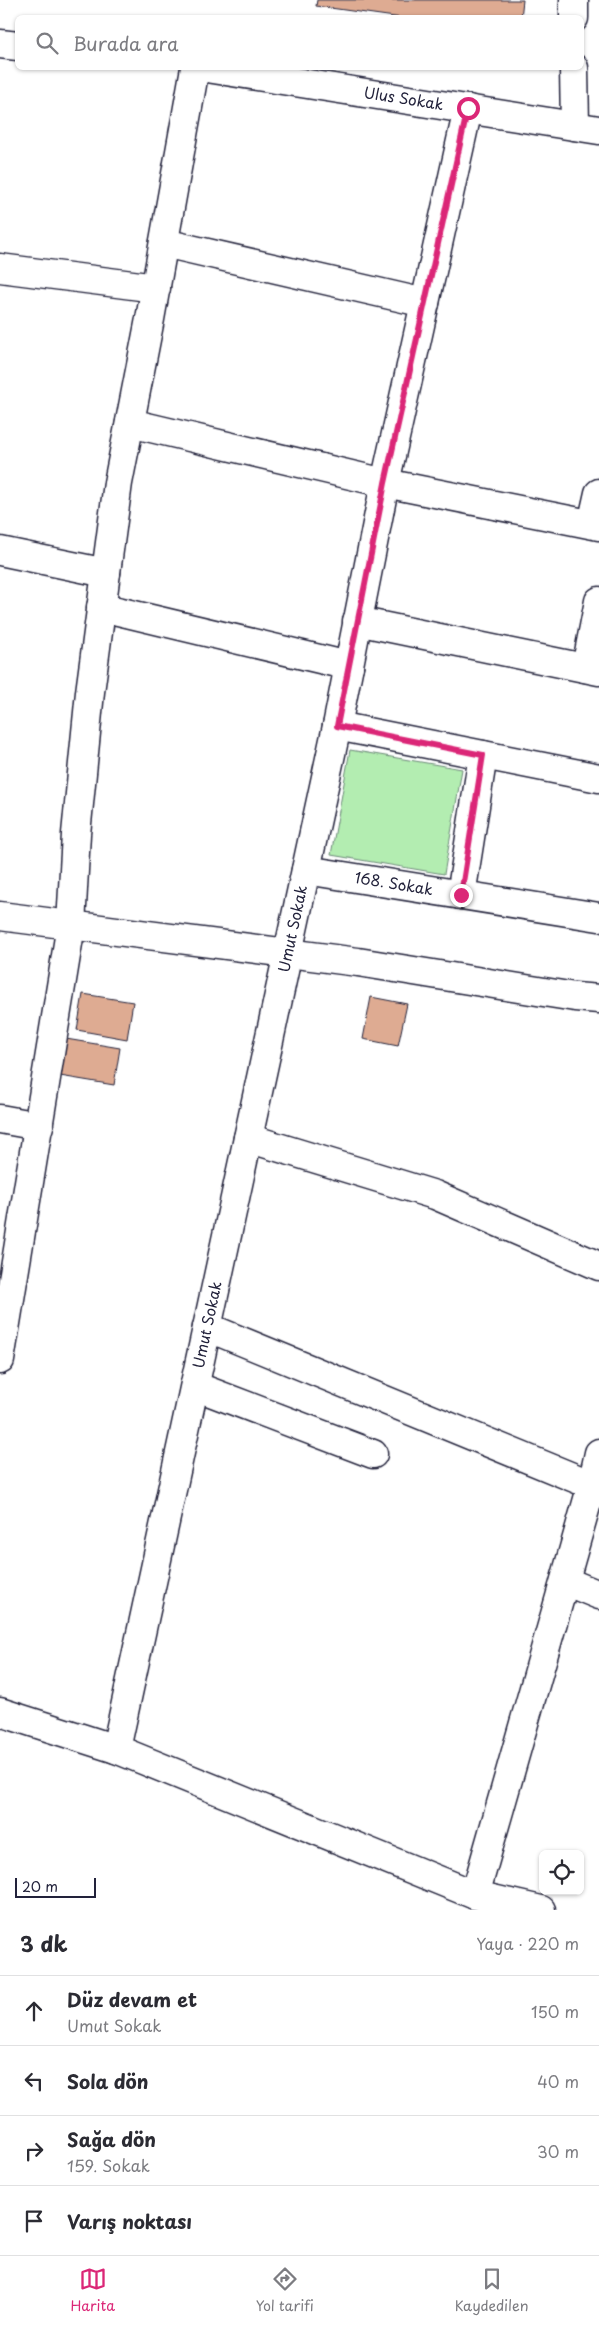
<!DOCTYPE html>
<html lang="tr">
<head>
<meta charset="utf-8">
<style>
  :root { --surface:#fff; --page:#f2f2f3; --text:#2b2b33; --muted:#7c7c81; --line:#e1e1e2; --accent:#db2777 }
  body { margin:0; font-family:"Playpen Sans",sans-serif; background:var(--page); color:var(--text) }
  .controls { position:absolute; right:15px; bottom:15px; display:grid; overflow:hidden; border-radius:8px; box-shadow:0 1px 4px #0004 }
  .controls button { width:45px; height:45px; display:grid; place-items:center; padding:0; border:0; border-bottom:1px solid var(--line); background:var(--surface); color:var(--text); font:25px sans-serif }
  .scale { position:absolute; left:15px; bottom:12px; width:81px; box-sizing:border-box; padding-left:5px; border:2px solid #22223b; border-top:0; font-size:14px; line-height:18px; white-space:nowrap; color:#22223b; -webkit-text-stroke:4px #fff; paint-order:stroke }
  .stop { position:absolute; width:15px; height:15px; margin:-11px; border:4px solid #db2777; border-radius:50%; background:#fff }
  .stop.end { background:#db2777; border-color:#fff; box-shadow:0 1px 5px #0008 }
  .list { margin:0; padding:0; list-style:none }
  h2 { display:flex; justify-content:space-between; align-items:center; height:65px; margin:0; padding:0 20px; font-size:21px }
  h2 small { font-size:16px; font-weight:400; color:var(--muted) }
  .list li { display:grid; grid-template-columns:32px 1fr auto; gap:15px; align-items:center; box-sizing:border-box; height:70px; padding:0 20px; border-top:1px solid var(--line) }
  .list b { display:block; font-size:19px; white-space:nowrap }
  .list p { margin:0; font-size:16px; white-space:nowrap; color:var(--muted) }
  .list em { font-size:16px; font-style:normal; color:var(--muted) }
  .icon { flex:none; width:28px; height:28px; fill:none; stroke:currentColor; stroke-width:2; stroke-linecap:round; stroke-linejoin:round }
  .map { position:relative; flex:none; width:599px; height:1910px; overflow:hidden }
  .search { position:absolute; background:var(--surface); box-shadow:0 1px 4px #0004; left:15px; right:15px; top:15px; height:55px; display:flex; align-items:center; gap:12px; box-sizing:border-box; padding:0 18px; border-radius:8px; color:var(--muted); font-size:19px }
  .sheet { height:345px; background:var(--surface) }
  nav { display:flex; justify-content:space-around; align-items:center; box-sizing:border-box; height:70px; border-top:1px solid var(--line); background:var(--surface); font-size:14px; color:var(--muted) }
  nav a { display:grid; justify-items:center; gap:2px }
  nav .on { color:var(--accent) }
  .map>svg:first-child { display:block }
</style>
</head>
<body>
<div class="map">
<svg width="599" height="1910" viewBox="0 0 599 1910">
  <rect width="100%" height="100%" fill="#fff"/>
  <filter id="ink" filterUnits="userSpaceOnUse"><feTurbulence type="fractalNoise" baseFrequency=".02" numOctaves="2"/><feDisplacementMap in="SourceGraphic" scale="10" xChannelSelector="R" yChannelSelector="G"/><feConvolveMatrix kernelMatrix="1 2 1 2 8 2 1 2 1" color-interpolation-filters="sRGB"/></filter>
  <g filter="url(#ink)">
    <path fill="#b3edb1" stroke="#6a8876" d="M350 750 462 769 444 874 331 855Z"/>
    <g fill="#deab92" stroke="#22223b">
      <path d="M317 0H523L521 18H402L316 6Z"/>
      <path d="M83 994 133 1002 127 1039 77 1030Z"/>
      <path d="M371 997 407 1004 398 1046 363 1039Z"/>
      <path d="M66 1039 120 1048 114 1085 60 1076Z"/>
    </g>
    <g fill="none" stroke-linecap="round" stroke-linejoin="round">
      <defs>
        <g id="street">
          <path d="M574 0V18"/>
          <path d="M0 44 18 46"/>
          <path id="s1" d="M207 68 599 130"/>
          <path d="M574 68 575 126"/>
          <path d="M164 243 425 303"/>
          <path d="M0 268 156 288"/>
          <path d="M130 423 385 483 599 526"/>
          <path d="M592 524 599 493"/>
          <path d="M0 551 106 573"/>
          <path d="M101 607 349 666"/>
          <path d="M357 621 599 671"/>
          <path d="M586 668 599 601"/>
          <path d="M337 726 599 778"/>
          <path id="s2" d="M306 870 599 917"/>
          <path d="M461 895 483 755"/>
          <path d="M0 916 358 962 575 997 599 999"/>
          <path d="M0 1119 39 1126"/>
          <path d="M248 1138 435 1195 599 1266"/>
          <path d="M207 1327 599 1488"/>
          <path d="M0 1360 71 925 76 834 90 692 118 483 150 319 195 68"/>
          <path d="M195 1386 373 1454"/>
          <path d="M565 1581 599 1595"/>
          <path d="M0 1712 116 1749 475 1895 541 1910"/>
          <path id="s3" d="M116 1749 337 726 385 483 468 109"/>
          <path d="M475 1895 592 1485 599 1453"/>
        </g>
      </defs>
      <use href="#street" stroke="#22223b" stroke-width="31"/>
      <use href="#street" stroke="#fff" stroke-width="28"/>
    </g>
  </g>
  <g fill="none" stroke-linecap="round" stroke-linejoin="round" filter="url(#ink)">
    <path stroke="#db2777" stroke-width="6" d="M461 895 483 755 337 726 385 483 468 108"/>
  </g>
  <g text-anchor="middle" stroke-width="4" stroke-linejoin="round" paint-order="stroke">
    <g font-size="15" fill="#22223b" stroke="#fff">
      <text dy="5" stroke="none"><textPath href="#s1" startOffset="199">Ulus Sokak</textPath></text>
      <text dy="5" stroke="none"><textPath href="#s2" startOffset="89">168. Sokak</textPath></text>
      <text dy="5" stroke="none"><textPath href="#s3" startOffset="839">Umut Sokak</textPath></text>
      <text dy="5" stroke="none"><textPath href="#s3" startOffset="434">Umut Sokak</textPath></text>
    </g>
  </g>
</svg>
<div class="controls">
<button><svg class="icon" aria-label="locate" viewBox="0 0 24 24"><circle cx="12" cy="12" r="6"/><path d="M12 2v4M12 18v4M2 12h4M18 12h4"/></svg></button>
</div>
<div class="scale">20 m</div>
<div class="stop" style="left:468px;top:108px"></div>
<div class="stop end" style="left:461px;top:895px"></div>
<div class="search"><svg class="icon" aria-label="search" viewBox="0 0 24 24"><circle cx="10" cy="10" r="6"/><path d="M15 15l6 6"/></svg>Burada ara</div>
</div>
<section class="sheet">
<h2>3 dk<small>Yaya · 220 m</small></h2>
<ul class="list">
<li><svg class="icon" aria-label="ahead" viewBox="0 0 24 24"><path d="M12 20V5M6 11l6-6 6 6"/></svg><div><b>Düz devam et</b><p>Umut Sokak</p></div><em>150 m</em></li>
<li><svg class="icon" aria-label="left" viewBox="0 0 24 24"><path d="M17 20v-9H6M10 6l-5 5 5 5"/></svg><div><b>Sola dön</b></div><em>40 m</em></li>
<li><svg class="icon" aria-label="right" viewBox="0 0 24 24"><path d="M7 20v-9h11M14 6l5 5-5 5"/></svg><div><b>Sağa dön</b><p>159. Sokak</p></div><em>30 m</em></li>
<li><svg class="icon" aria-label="arrive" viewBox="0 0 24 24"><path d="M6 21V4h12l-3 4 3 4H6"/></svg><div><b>Varış noktası</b></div></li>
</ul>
</section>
<nav>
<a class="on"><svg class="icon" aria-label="map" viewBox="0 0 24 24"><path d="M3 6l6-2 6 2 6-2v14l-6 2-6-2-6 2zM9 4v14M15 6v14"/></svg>Harita</a>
<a><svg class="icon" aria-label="directions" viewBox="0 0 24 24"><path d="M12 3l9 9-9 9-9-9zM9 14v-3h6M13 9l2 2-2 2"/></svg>Yol tarifi</a>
<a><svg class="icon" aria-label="saved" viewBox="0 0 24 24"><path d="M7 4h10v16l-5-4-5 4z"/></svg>Kaydedilen</a>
</nav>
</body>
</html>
